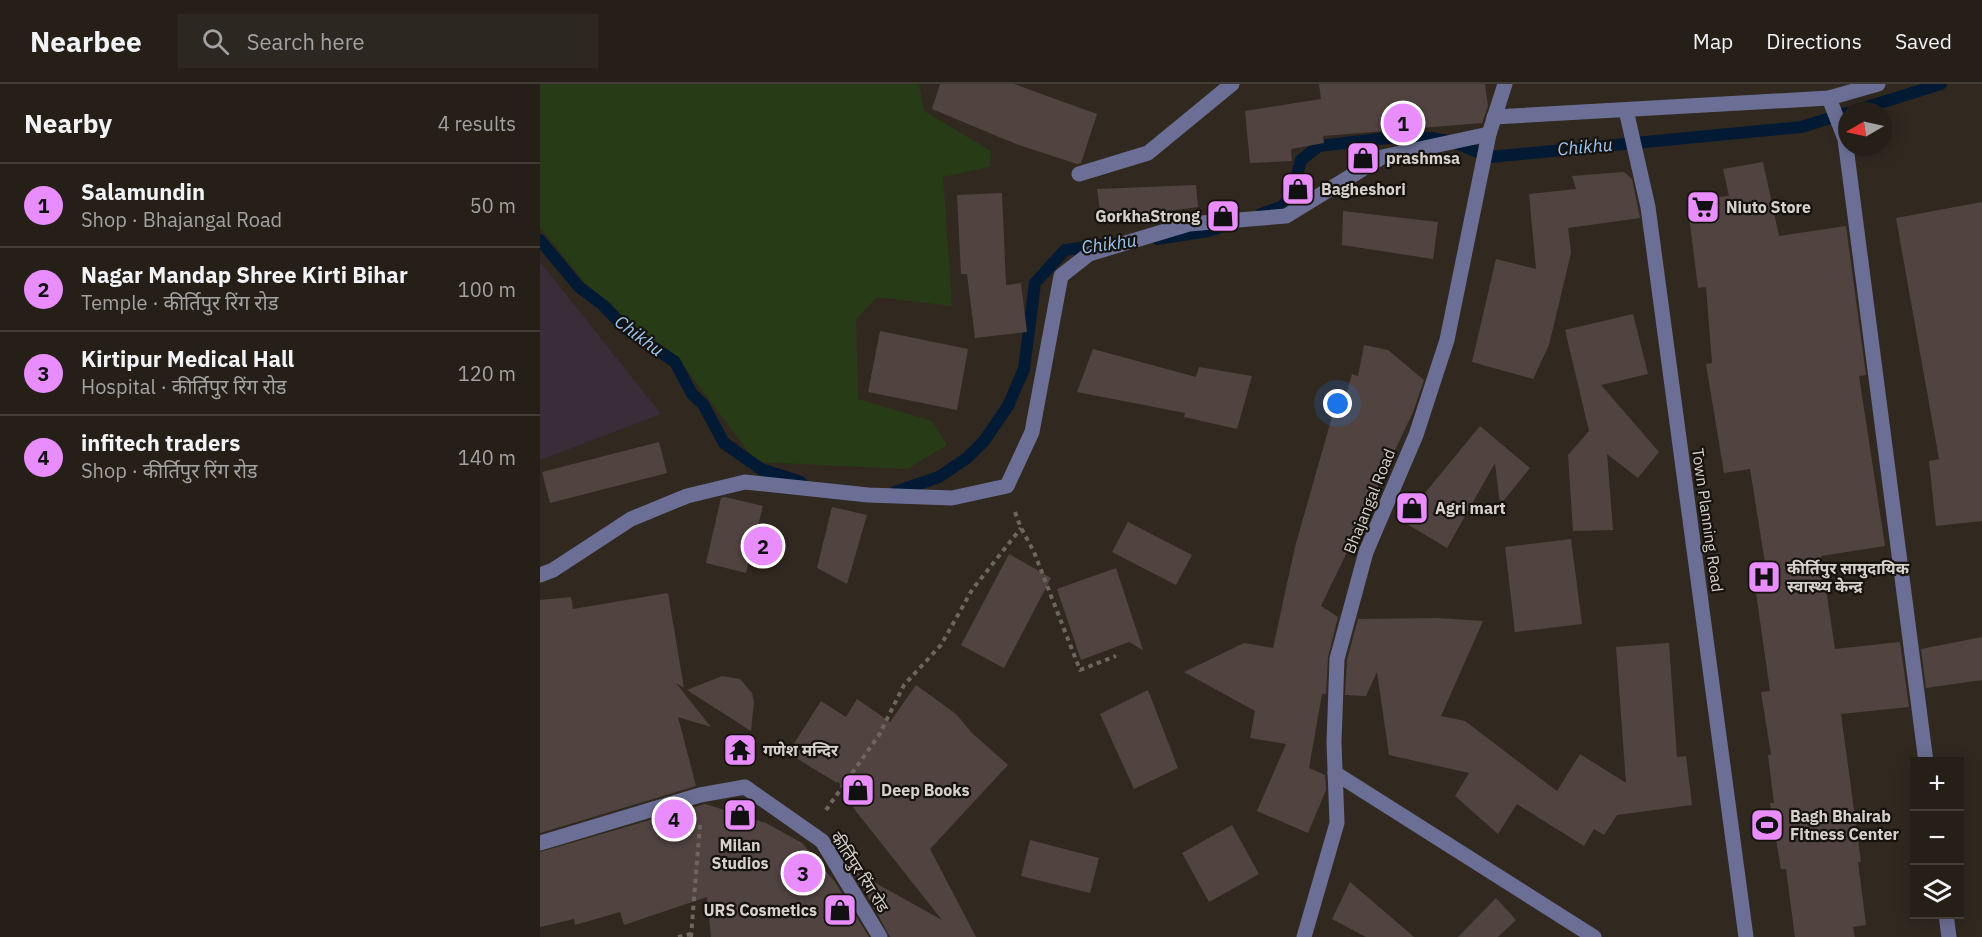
<!DOCTYPE html>
<html lang="en">
<head>
<meta charset="utf-8">
<style>
  :root { --surface:#251f18; --page:#2d2721; --text:#f1f3f6; --muted:#a3a2a2; --line:#423d37; --accent:#e98dfe }
  body { margin:0; font-family:"IBM Plex Sans","Noto Sans Devanagari",sans-serif; background:var(--page); color:var(--text) }
  .controls { position:absolute; right:18px; bottom:18px; display:grid; overflow:hidden; border-radius:0px; box-shadow:0 3px 15px #0003 }
  .controls button { width:54px; height:54px; display:grid; place-items:center; padding:0; border:0; border-bottom:2px solid var(--line); background:var(--surface); color:var(--text); font:30px sans-serif }
  .compass { position:absolute; left:1298px; top:18px; width:54px; height:54px; border-radius:50%; background:var(--surface); box-shadow:0 3px 15px #0003; rotate:261deg }
  .you { position:absolute; left:798px; top:320px; width:21px; height:21px; margin:-15px; border:4px solid #fff; border-radius:50%; background:#1a73e8; box-shadow:0 0 0 9px #1a73e833 }
  .badge { display:grid; place-items:center; width:39px; height:39px; border-radius:50%; background:var(--accent); color:#111; font-size:20px; font-weight:700 }
  .pin { position:absolute; translate:-50% -50%; border:3px solid #fff; box-shadow:0 2px 6px #0006 }
  .list { margin:0; padding:0; list-style:none }
  h2 { display:flex; justify-content:space-between; align-items:center; height:78px; margin:0; padding:0 24px; font-size:26px }
  h2 small { font-size:20px; font-weight:400; color:var(--muted) }
  .list li { display:grid; grid-template-columns:39px 1fr auto; gap:18px; align-items:center; box-sizing:border-box; height:84px; padding:0 24px; border-top:2px solid var(--line) }
  .list b { display:block; font-size:22px; white-space:nowrap }
  .list p { margin:0; font-size:20px; white-space:nowrap; color:var(--muted) }
  .list em { font-size:20px; font-style:normal; color:var(--muted) }
  .icon { flex:none; width:33px; height:33px; fill:none; stroke:currentColor; stroke-width:2; stroke-linecap:round; stroke-linejoin:round }
  .map { position:relative; flex:none; width:1442px; height:853px; overflow:hidden }
  header { display:flex; align-items:center; gap:36px; box-sizing:border-box; height:84px; padding:0 30px; background:var(--surface); border-bottom:2px solid var(--line) }
  header strong { font-size:28px }
  nav { display:flex; gap:33px; margin-inline-start:auto; font-size:21px }
  .search { width:420px; height:54px; background:var(--page); display:flex; align-items:center; gap:15px; box-sizing:border-box; padding:0 21px; border-radius:0px; color:var(--muted); font-size:22px }
  main { display:flex }
  aside { flex:1; background:var(--surface) }
  .map>svg:first-child { display:block }
</style>
</head>
<body>
<header>
<strong>Nearbee</strong>
<div class="search"><svg class="icon" aria-label="search" viewBox="0 0 24 24"><circle cx="10" cy="10" r="6"/><path d="M15 15l6 6"/></svg>Search here</div>
<nav><a>Map</a><a>Directions</a><a>Saved</a></nav>
</header>
<main>
<aside>
<h2>Nearby<small>4 results</small></h2>
<ul class="list">
<li><span class="badge">1</span><div><b>Salamundin</b><p>Shop · Bhajangal Road</p></div><em>50 m</em></li>
<li><span class="badge">2</span><div><b>Nagar Mandap Shree Kirti Bihar</b><p>Temple · कीर्तिपुर रिंग रोड</p></div><em>100 m</em></li>
<li><span class="badge">3</span><div><b>Kirtipur Medical Hall</b><p>Hospital · कीर्तिपुर रिंग रोड</p></div><em>120 m</em></li>
<li><span class="badge">4</span><div><b>infitech traders</b><p>Shop · कीर्तिपुर रिंग रोड</p></div><em>140 m</em></li>
</ul>
</aside>
<div class="map">
<svg width="1442" height="853" viewBox="0 0 1442 853">
  <rect width="100%" height="100%" fill="#312920"/>
  <path fill="#3b2c39" d="M0 178 121 330 0 376Z"/>
  <path fill="#283b17" d="M0 0H379L384 27 451 67 449 83 403 93 412 222 337 213 316 235 318 315 392 337 407 361 367 385 216 378 147 286 45 199 0 143Z"/>
  <g fill="none" stroke-linecap="round" stroke-linejoin="round">
    <g stroke="#021a33" stroke-width="12">
      <path d="M1314 27 1401 0"/>
      <path d="M721 130 741 123 751 113 761 76 779 62 856 53 891 54 913 58 950 73 1261 43 1307 29"/>
      <path d="M617 155 668 147 688 141"/>
      <path d="M0 156 39 203 63 221 84 243 135 278 152 310 163 320 184 359 221 385 261 398"/>
      <path d="M355 408 399 393 427 374 444 357 468 322 484 285 495 199 525 166 561 161"/>
    </g>
  </g>
  <g fill="#514440">
    <path d="M400 0H474L557 30 541 79 537 80 476 60 392 25Z"/>
    <path d="M779 0H945L948 22 942 39 783 52 784 59 751 65 752 77 710 79 705 27 781 15Z"/>
    <path d="M1223 78 1239 152 1306 142 1326 291 1319 292 1345 462 1281 472 1295 565 1360 558 1369 623 1301 630 1321 778H1318L1326 841 1313 843 1315 853H1255L1246 785H1241L1230 719H1234L1228 671H1231L1221 608 1230 607 1212 481 1225 479 1210 385 1184 389 1166 280 1172 279 1166 203 1158 204 1147 116 1189 112 1183 85Z"/>
    <path d="M1084 88 1092 95 1100 134 1028 144 1031 169 1009 261 993 295 932 278 956 175 996 185 989 110 1036 105 1032 92Z"/>
    <path d="M656 101 658 123 561 136 557 105Z"/>
    <path d="M462 109 466 201 481 199 487 248 435 254 427 190H421L417 111Z"/>
    <path d="M1442 118V437L1396 442 1389 377 1399 375 1356 134Z"/>
    <path d="M803 127 898 138 893 175 802 161Z"/>
    <path d="M1093 230 1108 290 1061 301 1119 368 1098 394 1067 370 1073 446 1033 447 1028 371 1049 347 1025 246Z"/>
    <path d="M340 247 428 265 417 326 328 308Z"/>
    <path d="M824 261 848 266 884 296 873 328 831 417 827 414 822 437 781 522 798 533 788 573 786 610H782L769 684 785 691 786 706 768 749 717 727 746 660 710 654 715 627 644 588 704 559 733 564 755 463 795 322 802 324 812 290 818 292Z"/>
    <path d="M553 265 656 293 659 283 712 292 697 345 644 333 645 329 537 308Z"/>
    <path d="M940 342 990 384 960 421 955 379 907 464 862 437Z"/>
    <path d="M119 358 127 389 10 419 2 388Z"/>
    <path d="M185 413 223 422 206 489 166 479 181 414Z"/>
    <path d="M292 423 327 431 307 500 277 484Z"/>
    <path d="M588 438 652 471 636 501 572 468Z"/>
    <path d="M1031 455 1042 540 975 548 965 463Z"/>
    <path d="M469 470 511 494 464 584 421 561Z"/>
    <path d="M576 484 603 566 589 558 541 576 517 505Z"/>
    <path d="M128 509 144 604 136 599 171 643 138 633 156 702 0 749V516L31 513 33 525Z"/>
    <path d="M898 534 943 537 901 632 925 637 1017 707 1040 670 1086 699 1076 563 1129 559 1137 673 1146 672 1152 721 1077 731 1064 751 1054 745 1044 762 977 720 958 750 915 712 929 689 849 671 837 588 826 612 805 611 807 576 818 535Z"/>
    <path d="M1442 553V596L1386 604 1381 565Z"/>
    <path d="M182 592 200 595 212 609 214 618 211 647 147 606Z"/>
    <path d="M376 601 416 630 432 649 468 681 390 765 436 853H350L314 787 402 836 315 726 298 697 297 699 248 669 281 617 306 633 317 615 350 638Z"/>
    <path d="M608 606 638 684 594 705 560 630Z"/>
    <path d="M165 720 201 731 200 742 206 733 226 739 262 759 295 798 329 853H171L167 813 84 841 80 828 35 841 34 835 0 843V768Z"/>
    <path d="M692 741 719 790 669 818 642 769Z"/>
    <path d="M490 756 559 774 550 809 481 792Z"/>
    <path d="M810 798 874 853H826L792 835Z"/>
    <path d="M956 814 976 836 958 853H918Z"/>
  </g>
  <g fill="none" stroke-linecap="round" stroke-linejoin="round">
    <g stroke="#6e675f" stroke-width="4" stroke-dasharray="4.5 4.5" stroke-linecap="butt">
      <path d="M475 428 481 444 494 468 540 586 576 572"/>
      <path d="M286 726 339 651 364 601 401 561 432 506 481 444"/>
      <path d="M138 853 151 850"/>
      <path d="M151 853 160 740"/>
    </g>
    <g stroke="#6b6f95" stroke-width="15">
      <path d="M1289 14 1305 55 1386 678"/>
      <path d="M1086 26 1108 123 1206 853"/>
      <path d="M954 33 1289 14 1338 0"/>
      <path d="M539 90 608 69 692 0"/>
      <path d="M0 491 13 486 91 435 147 412 205 398 328 411 412 414 467 402 492 348 521 192 549 170 649 140 746 132 842 73 949 50"/>
      <path d="M795 689 1054 853"/>
      <path d="M0 759 160 711 205 703 282 757 340 853"/>
      <path d="M1406 830 1409 853"/>
      <path d="M764 853 797 739 794 658 797 575 826 468 876 351 907 256 949 50 965 0"/>
    </g>
  </g>
  <defs>
    <symbol id="shop-square" viewBox="-11 -11 22 22"><rect x="-9" y="-9" width="18" height="18" rx="4" fill="#e98dfe" stroke="#16120e"/><path d="M-5-2.5h2.3a2.7 3.5 0 0 1 5.4 0H5L5.5 6h-11ZM-1.5-2.5h3a1.5 2.3 0 0 0-3 0Z" fill="#111"/></symbol>
    <symbol id="supermarket-square" viewBox="-11 -11 22 22"><rect x="-9" y="-9" width="18" height="18" rx="4" fill="#e98dfe" stroke="#16120e"/><path d="M-6-5.5h2.5l.6 2H6L4.5 2H-2.5L-4.4-4H-6ZM-1.5 3.2a1.3 1.3 0 1 0 .1 0ZM3 3.2a1.3 1.3 0 1 0 .1 0Z" fill="#111"/></symbol>
    <symbol id="hospital-square" viewBox="-11 -11 22 22"><rect x="-9" y="-9" width="18" height="18" rx="4" fill="#e98dfe" stroke="#16120e"/><path d="M-5-5h3v3.5h4V-5h3V5h-3V1.5h-4V5h-3Z" fill="#111"/></symbol>
    <symbol id="temple-square" viewBox="-11 -11 22 22"><rect x="-9" y="-9" width="18" height="18" rx="4" fill="#e98dfe" stroke="#16120e"/><path d="M0-6L5-2H3V0L6.5 2.5H4V6H1.5V3h-3V6H-4V2.5H-6.5L-3 0V-2H-5Z" fill="#111"/></symbol>
    <symbol id="stadium-square" viewBox="-11 -11 22 22"><rect x="-9" y="-9" width="18" height="18" rx="4" fill="#e98dfe" stroke="#16120e"/><path d="M0-5a6.5 5 0 1 0 0 10a6.5 5 0 1 0 0-10ZM-3.5-1.8h7v3.6h-7Z" fill="#111"/></symbol>
  </defs>
  <g fill-rule="evenodd">
    <use href="#shop-square" x="804" y="55" width="38" height="38"/>
    <use href="#shop-square" x="739" y="86" width="38" height="38"/>
    <use href="#supermarket-square" x="1144" y="104" width="38" height="38"/>
    <use href="#shop-square" x="664" y="113" width="38" height="38"/>
    <use href="#shop-square" x="853" y="405" width="38" height="38"/>
    <use href="#hospital-square" x="1205" y="474" width="38" height="38"/>
    <use href="#temple-square" x="181" y="647" width="38" height="38"/>
    <use href="#shop-square" x="299" y="687" width="38" height="38"/>
    <use href="#shop-square" x="181" y="712" width="38" height="38"/>
    <use href="#stadium-square" x="1208" y="722" width="38" height="38"/>
    <use href="#shop-square" x="281" y="807" width="38" height="38"/>
  </g>
  <g text-anchor="middle" stroke-width="4.5" stroke-linejoin="round" paint-order="stroke">
    <g font-size="16" font-weight="bold" fill="#d6d1cb" stroke="#16120e" text-anchor="start">
      <text x="846" y="80">prashmsa</text>
      <text x="781" y="111">Bagheshori</text>
      <text x="1186" y="129">Niuto Store</text>
      <text x="660" y="138" text-anchor="end">GorkhaStrong</text>
      <text x="895" y="430">Agri mart</text>
      <text x="1247" y="490">कीर्तिपुर सामुदायिक<tspan x="1247" dy="18">स्वास्थ्य केन्द्र</tspan></text>
      <text x="223" y="672">गणेश मन्दिर</text>
      <text x="341" y="712">Deep Books</text>
      <text x="1250" y="738">Bagh Bhairab<tspan x="1250" dy="18">Fitness Center</tspan></text>
      <text x="200" y="767" text-anchor="middle">Milan<tspan x="200" dy="18">Studios</tspan></text>
      <text x="277" y="832" text-anchor="end">URS Cosmetics</text>
    </g>
    <g font-size="16" fill="#d6d1cb" stroke="#16120e">
      <text transform="translate(829 417) rotate(-68)" y="6">Bhajangal Road</text>
      <text transform="translate(1168 436) rotate(82)" y="6">Town Planning Road</text>
      <text transform="translate(320 788) rotate(57)" y="6">कीर्तिपुर रिंग रोड</text>
    </g>
    <g font-size="18" font-style="italic" fill="#99c5f3" stroke="#16120e">
      <text transform="translate(1045 63) rotate(-5)" y="6">Chikhu</text>
      <text transform="translate(569 160) rotate(-8)" y="6">Chikhu</text>
      <text transform="translate(99 252) rotate(37)" y="6">Chikhu</text>
    </g>
  </g>
</svg>
<div class="controls">
<button>+</button>
<button>−</button>
<button><svg class="icon" aria-label="layers" viewBox="0 0 24 24"><path d="M12 4l9 5-9 5-9-5zM3 14l9 5 9-5"/></svg></button>
</div>
<svg class="compass" viewBox="-18 -18 36 36"><path d="M0-13l5 13h-10z" fill="#e53935"/><path d="M0 13l5-13h-10z" fill="#a3a2a2"/></svg>
<div class="you"></div>
<div class="pin badge" style="left:863px;top:39px">1</div>
<div class="pin badge" style="left:223px;top:462px">2</div>
<div class="pin badge" style="left:263px;top:789px">3</div>
<div class="pin badge" style="left:134px;top:735px">4</div>
</div>
</main>
</body>
</html>
